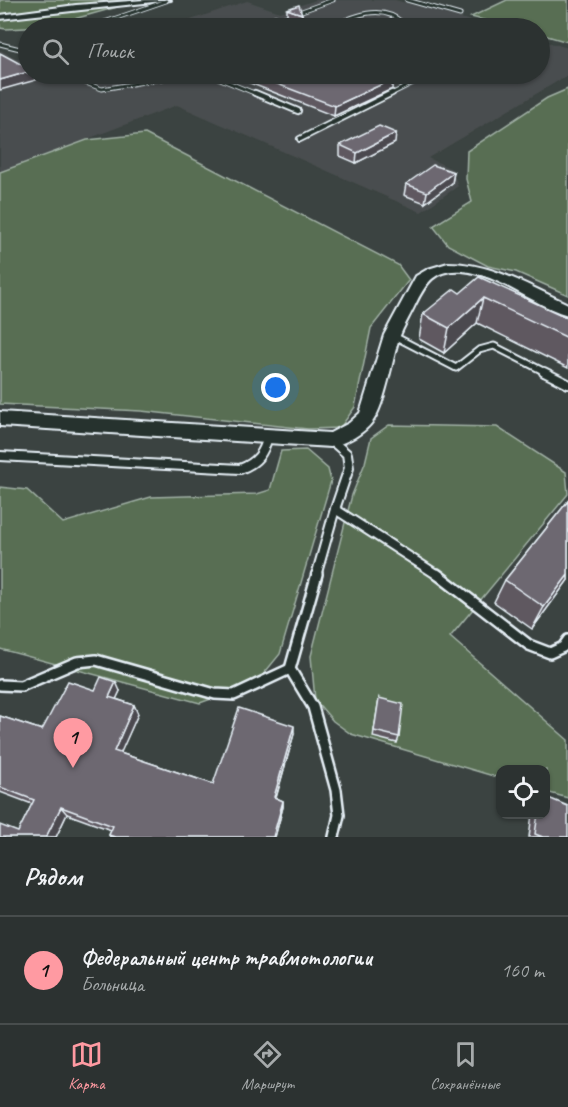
<!DOCTYPE html>
<html lang="ru">
<head>
<meta charset="utf-8">
<style>
  :root { --surface:#2c3231; --page:#343a39; --text:#f1f3f6; --muted:#a6aaab; --line:#484d4d; --accent:#ff9aa2 }
  body { margin:0; font-family:Caveat,sans-serif; background:var(--page); color:var(--text) }
  .controls { position:absolute; right:18px; bottom:18px; display:grid; overflow:hidden; border-radius:12px; box-shadow:0 2px 4px #0004 }
  .controls button { width:54px; height:54px; display:grid; place-items:center; padding:0; border:0; border-bottom:2px solid var(--line); background:var(--surface); color:var(--text); font:30px sans-serif }
  .you { position:absolute; left:276px; top:388px; width:21px; height:21px; margin:-15px; border:4px solid #fff; border-radius:50%; background:#1a73e8; box-shadow:0 0 0 9px #1a73e833 }
  .badge { display:grid; place-items:center; width:39px; height:39px; border-radius:50%; background:var(--accent); color:#111; font-size:20px; font-weight:700 }
  .pin { position:absolute; translate:-50% -50px; filter:drop-shadow(0 2px 3px #0008) }
  .pin::after { content:''; position:absolute; top:32px; width:21px; height:18px; background:inherit; clip-path:polygon(0 0,100% 0,50% 100%) }
  .list { margin:0; padding:0; list-style:none }
  h2 { display:flex; justify-content:space-between; align-items:center; height:78px; margin:0; padding:0 24px; font-size:26px }
  h2 small { font-size:20px; font-weight:400; color:var(--muted) }
  .list li { display:grid; grid-template-columns:39px 1fr auto; gap:18px; align-items:center; box-sizing:border-box; height:108px; padding:0 24px; border-top:2px solid var(--line) }
  .list b { display:block; font-size:22px; white-space:nowrap }
  .list p { margin:0; font-size:20px; white-space:nowrap; color:var(--muted) }
  .list em { font-size:20px; font-style:normal; color:var(--muted) }
  .icon { flex:none; width:33px; height:33px; fill:none; stroke:currentColor; stroke-width:2; stroke-linecap:round; stroke-linejoin:round }
  .map { position:relative; flex:none; width:568px; height:837px; overflow:hidden }
  .search { position:absolute; background:var(--surface); box-shadow:0 2px 4px #0004; left:18px; right:18px; top:18px; height:66px; display:flex; align-items:center; gap:15px; box-sizing:border-box; padding:0 21px; border-radius:33px; color:var(--muted); font-size:22px }
  .sheet { height:186px; background:var(--surface) }
  nav { display:flex; justify-content:space-around; align-items:center; box-sizing:border-box; height:84px; border-top:2px solid var(--line); background:var(--surface); font-size:16px; color:var(--muted) }
  nav a { display:grid; justify-items:center; gap:3px }
  nav .on { color:var(--accent) }
  .map>svg:first-child { display:block }
</style>
</head>
<body>
<div class="map">
<svg width="568" height="837" viewBox="0 0 568 837">
  <rect width="100%" height="100%" fill="#3b4341"/>
  <filter id="ink" filterUnits="userSpaceOnUse"><feTurbulence type="fractalNoise" baseFrequency=".0167" numOctaves="2"/><feDisplacementMap in="SourceGraphic" scale="12" xChannelSelector="R" yChannelSelector="G"/><feConvolveMatrix kernelMatrix="1 2 1 2 8 2 1 2 1" color-interpolation-filters="sRGB"/></filter>
  <g filter="url(#ink)">
    <g fill="#4a4e4f">
      <path d="M316 0H395L497 28H167L247 1 280 12Z"/>
      <path d="M540 40 568 48V75L428 158 452 169 458 186 421 212 177 105 0 172V50L28 64V74H47L58 79 74 74H540Z"/>
    </g>
    <g fill="#586e52" stroke="#a0b0a5" stroke-width="1.5">
      <path d="M0 0H162L121 6 45 27 6 29 0 28Z"/>
      <path d="M507 0H568V42L540 34V28H517L471 17Z"/>
      <path d="M568 89V295L516 272 488 266 448 245 433 226 472 202 466 179 467 151 547 98Z"/>
      <path d="M145 134 398 265 409 280 371 328 355 407 340 428 308 429 141 411 0 404V172L87 140Z"/>
      <path d="M389 425 497 427 566 472 568 494 450 637 568 740V798L546 792V770H500V778L351 734 333 721 315 700 311 656 352 495 365 463 371 438Z"/>
      <path d="M306 450 328 469 331 481 280 654 257 682 200 703 0 649V487L27 490 63 523 151 497 257 494 270 490 281 451Z"/>
    </g>
    <g fill="none" stroke-linecap="round" stroke-linejoin="round">
      <defs>
        <g id="service-far4">
          <path d="M407 0 460 15"/>
          <path d="M276 20 333 0"/>
          <path d="M286 24 300 28"/>
          <path d="M87 28 166 1"/>
          <path d="M327 28C351 17 381 2 403 23"/>
          <path d="M0 44 28 51"/>
          <path d="M61 74 102 89 191 74"/>
          <path d="M208 74 259 95"/>
          <path d="M389 95 431 74"/>
        </g>
        <g id="service-far3">
          <path d="M255 93 298 111"/>
          <path d="M300 139 392 93"/>
        </g>
        <path id="service-far2" d="M392 335 456 368 479 350 494 346 547 373"/>
        <g id="service-far1">
          <path d="M544 372 568 384"/>
          <path d="M331 440 347 454 349 468 335 509 439 576"/>
          <path d="M0 456 240 469C257 463 264 453 268 436"/>
          <path d="M316 576 335 509"/>
        </g>
        <g id="service">
          <path d="M317 574 290 669 313 707 336 790 339 815 334 837"/>
          <path d="M437 574 529 645 550 653 563 647 568 640"/>
          <path d="M0 685 21 686 77 662 96 660 215 694 234 695 290 669"/>
        </g>
        <path id="minor" d="M145 0H171L0 19V15L76 5Z"/>
        <path id="tertiary" d="M448 263C491 263 529 286 568 304V315C532 305 501 275 462 271 434 269 426 283 415 305 410 316 403 327 399 338 392 360 385 404 373 421 363 435 347 442 331 447L0 426V412L330 433 349 423 360 413 384 335 416 276 428 269Z"/>
      </defs>
      <use href="#service-far4" stroke="#e8f1f8" stroke-width="5"/>
      <use href="#service-far3" stroke="#e8f1f8" stroke-width="8"/>
      <use href="#service-far2" stroke="#e8f1f8" stroke-width="9"/>
      <use href="#service-far1" stroke="#e8f1f8" stroke-width="12"/>
      <use href="#service" stroke="#e8f1f8" stroke-width="14"/>
      <use href="#minor" stroke="#e8f1f8" stroke-width="4"/>
      <use href="#tertiary" stroke="#e8f1f8" stroke-width="4"/>
      <use href="#service-far4" stroke="#26332d" stroke-width="3"/>
      <use href="#service-far3" stroke="#26332d" stroke-width="4.5"/>
      <use href="#service-far2" stroke="#26332d" stroke-width="5"/>
      <use href="#service-far1" stroke="#26332d" stroke-width="8"/>
      <use href="#service" stroke="#26332d" stroke-width="9"/>
      <use href="#minor" fill="#26332d" fill-rule="evenodd"/>
      <use href="#tertiary" fill="#26332d" fill-rule="evenodd"/>
    </g>
    <g fill="#5e5961" stroke="#e8f1f8" stroke-width="1.5">
      <path d="M287 9 302 14V25L287 19Z"/>
      <path d="M227 74H378L392 89 334 116Z"/>
      <path d="M395 143 356 163 340 156V145Z"/>
      <path d="M454 172 452 183 425 203 404 195 406 184Z"/>
      <path d="M460 293 568 318V368L477 323 444 353 419 339 423 314Z"/>
      <path d="M568 501V580L532 629 494 602 505 580Z"/>
      <path d="M95 690 120 691 116 699 134 705 138 714 120 753 213 784 294 734 276 798 283 801V807L275 837H110L109 835 111 830 67 814 56 837H0L18 832 32 804 0 792V716L42 730Z"/>
      <path d="M379 698 399 737 397 743 373 737Z"/>
      <path d="M532 814H546L568 837H529Z"/>
    </g>
    <g fill="#4c484f" stroke="#e8f1f8" stroke-width="1.5">
      <path d="M294 21V28H274Z"/>
      <path d="M28 72V74H35L36 80 0 90V80Z"/>
      <path d="M393 79 392 89 334 116 335 106Z"/>
      <path d="M396 133 395 143 356 163 357 153Z"/>
      <path d="M454 172 452 183 425 203 427 192Z"/>
      <path d="M483 298 477 323 444 353 449 328Z"/>
      <path d="M568 575V580L532 629 544 607Z"/>
      <path d="M116 682 120 691 113 706 109 697Z"/>
      <path d="M134 705 138 714 118 759 114 751Z"/>
      <path d="M294 726V734L274 804V797Z"/>
      <path d="M283 801V807L275 837H273Z"/>
      <path d="M61 807 67 814 56 837H46Z"/>
    </g>
    <g fill="#6d6771" stroke="#e8f1f8" stroke-width="1.5">
      <path d="M299 5 302 14 287 9Z"/>
      <path d="M275 15 294 21 274 28H234Z"/>
      <path d="M0 53 28 68V72L0 80Z"/>
      <path d="M251 74H378L393 79 335 106Z"/>
      <path d="M379 126 396 133 357 153 340 145Z"/>
      <path d="M433 165 454 172 427 192 406 184Z"/>
      <path d="M479 277 568 318V338L483 298 449 328 423 314 454 289 460 293Z"/>
      <path d="M568 501V575L544 607 505 580Z"/>
      <path d="M101 677 116 682 109 697 134 705 114 751 213 784 239 708 294 726 274 797 283 801 273 837H115L109 835 113 826 61 807 46 837H0V825L18 832 34 800 0 787V716L42 730 68 681 95 690Z"/>
      <path d="M379 698 403 704 399 737 374 731Z"/>
      <path d="M546 797 568 806V837H543L535 834 538 814H546Z"/>
    </g>
  </g>
</svg>
<div class="controls">
<button><svg class="icon" aria-label="locate" viewBox="0 0 24 24"><circle cx="12" cy="12" r="6"/><path d="M12 2v4M12 18v4M2 12h4M18 12h4"/></svg></button>
</div>
<div class="you"></div>
<div class="pin badge" style="left:73px;top:768px">1</div>
<div class="search"><svg class="icon" aria-label="search" viewBox="0 0 24 24"><circle cx="10" cy="10" r="6"/><path d="M15 15l6 6"/></svg>Поиск</div>
</div>
<section class="sheet">
<h2>Рядом<small></small></h2>
<ul class="list">
<li><span class="badge">1</span><div><b>Федеральный центр травмотологии</b><p>Больница</p></div><em>160 m</em></li>
</ul>
</section>
<nav>
<a class="on"><svg class="icon" aria-label="map" viewBox="0 0 24 24"><path d="M3 6l6-2 6 2 6-2v14l-6 2-6-2-6 2zM9 4v14M15 6v14"/></svg>Карта</a>
<a><svg class="icon" aria-label="directions" viewBox="0 0 24 24"><path d="M12 3l9 9-9 9-9-9zM9 14v-3h6M13 9l2 2-2 2"/></svg>Маршрут</a>
<a><svg class="icon" aria-label="saved" viewBox="0 0 24 24"><path d="M7 4h10v16l-5-4-5 4z"/></svg>Сохранённые</a>
</nav>
</body>
</html>
